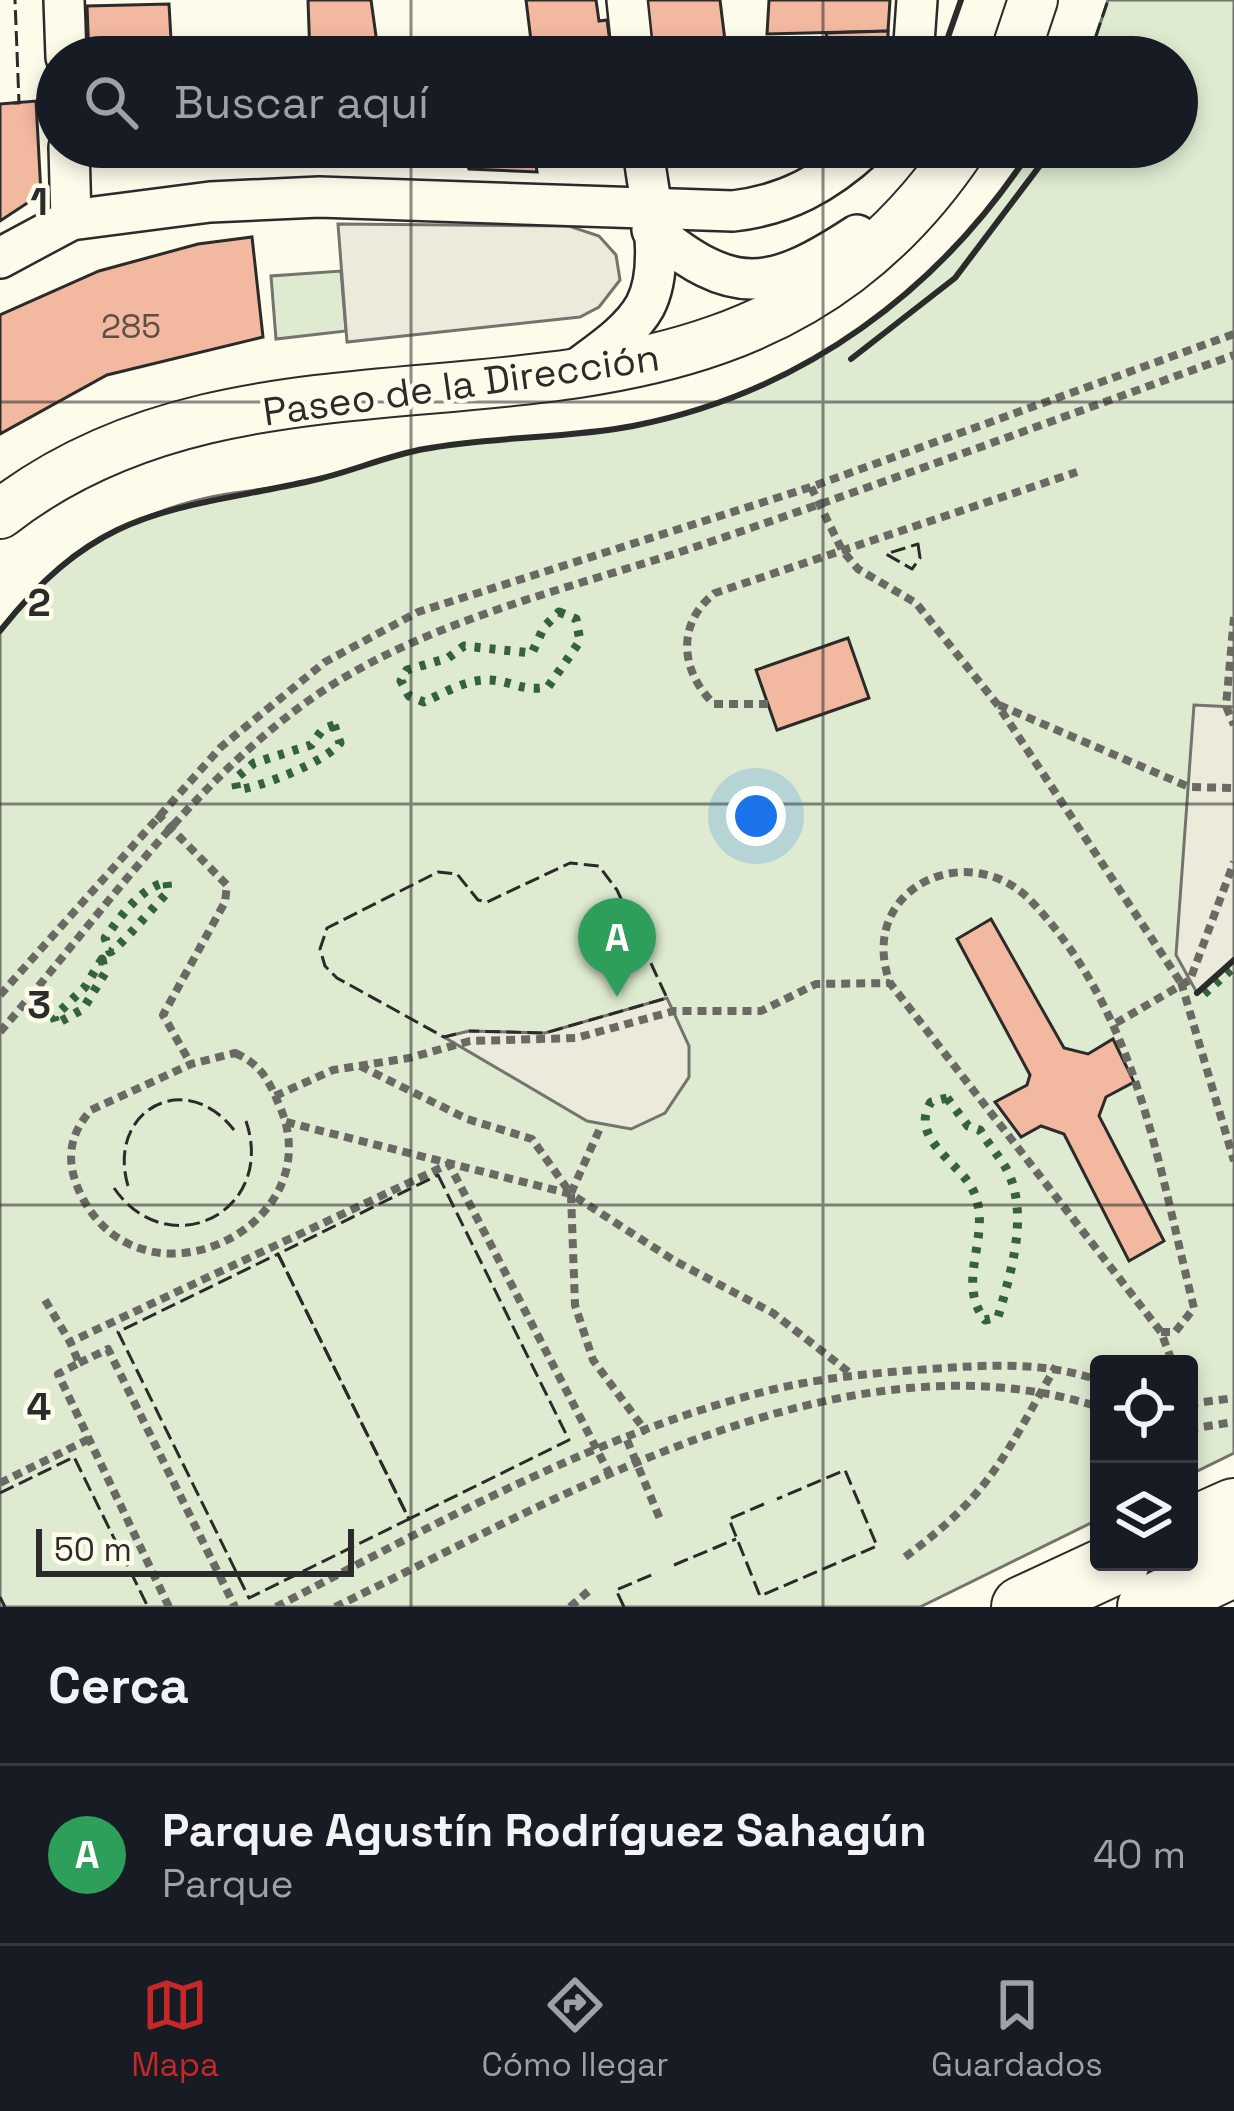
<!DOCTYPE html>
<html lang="es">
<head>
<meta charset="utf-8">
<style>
  :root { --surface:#171b24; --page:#242831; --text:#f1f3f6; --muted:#9ea1a6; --line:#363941; --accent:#c62828 }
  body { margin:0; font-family:"Space Grotesk",sans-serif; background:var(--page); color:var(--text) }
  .controls { position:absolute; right:36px; bottom:36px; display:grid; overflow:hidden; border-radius:12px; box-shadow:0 6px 18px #0003 }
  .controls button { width:108px; height:108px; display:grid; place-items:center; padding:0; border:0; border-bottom:3px solid var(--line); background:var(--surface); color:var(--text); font:60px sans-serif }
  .scale { position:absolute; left:36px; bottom:30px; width:318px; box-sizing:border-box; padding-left:12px; border:6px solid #2b2b2b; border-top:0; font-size:33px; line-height:42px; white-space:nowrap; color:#2b2b2b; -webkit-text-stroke:9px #fdfbea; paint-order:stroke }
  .you { position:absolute; left:756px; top:816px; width:42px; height:42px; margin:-30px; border:9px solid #fff; border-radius:50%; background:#1a73e8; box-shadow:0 0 0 18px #1a73e833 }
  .badge { display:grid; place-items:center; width:78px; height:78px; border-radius:50%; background:var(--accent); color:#fff; font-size:39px; font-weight:700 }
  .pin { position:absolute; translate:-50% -99px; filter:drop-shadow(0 3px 6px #0008) }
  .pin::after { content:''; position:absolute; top:63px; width:42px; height:36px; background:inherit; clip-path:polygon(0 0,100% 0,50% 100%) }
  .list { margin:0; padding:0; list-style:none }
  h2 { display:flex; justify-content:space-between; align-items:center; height:156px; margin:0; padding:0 48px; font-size:51px }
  h2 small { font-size:39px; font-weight:400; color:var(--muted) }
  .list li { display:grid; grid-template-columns:78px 1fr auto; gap:36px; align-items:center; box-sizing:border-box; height:180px; padding:0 48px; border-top:3px solid var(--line) }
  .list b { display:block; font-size:45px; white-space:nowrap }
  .list p { margin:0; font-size:39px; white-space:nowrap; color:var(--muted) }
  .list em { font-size:39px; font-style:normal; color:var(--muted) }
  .icon { flex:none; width:66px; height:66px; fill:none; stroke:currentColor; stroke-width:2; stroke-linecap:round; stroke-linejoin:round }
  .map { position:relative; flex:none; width:1234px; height:1607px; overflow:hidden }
  .search { position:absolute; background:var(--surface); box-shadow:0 6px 18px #0003; left:36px; right:36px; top:36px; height:132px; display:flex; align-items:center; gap:30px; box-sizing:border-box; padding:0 42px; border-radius:66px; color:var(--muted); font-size:45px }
  .sheet { height:336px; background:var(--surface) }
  nav { display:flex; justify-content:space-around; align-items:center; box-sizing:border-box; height:168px; border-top:3px solid var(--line); background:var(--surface); font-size:33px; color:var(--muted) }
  nav a { display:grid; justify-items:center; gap:6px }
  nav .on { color:var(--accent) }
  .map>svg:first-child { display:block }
</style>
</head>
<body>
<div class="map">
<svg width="1234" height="1607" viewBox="0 0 1234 1607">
  <rect width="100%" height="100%" fill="#fdfbea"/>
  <g fill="#deebd1" stroke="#74746e" stroke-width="3">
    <path d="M1108 0H1234V1453L1189 1475V1364H1099V1519L920 1607H0V631C55 561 123 516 211 497 243 490 278 489 310 481 348 472 385 456 424 449 493 436 564 439 633 426 802 393 940 290 1033 147H1177V57H1089Z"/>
    <path d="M341 271 346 331 276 339 271 276Z"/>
  </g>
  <g fill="#eceadb" stroke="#74746e" stroke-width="3">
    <path d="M338 224 569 226 599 236 616 255 620 280 599 307 580 317 347 342Z"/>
    <path d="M1194 705 1234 707V960L1197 993 1176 955Z"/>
    <path d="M667 998 689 1046V1077L665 1113 631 1129 587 1121 444 1037 469 1031 545 1033Z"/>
  </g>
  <g fill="#f2b8a0" stroke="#2b2b2b" stroke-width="3">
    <path d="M308 0H371L377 43 351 49 353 57H310Z"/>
    <path d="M526 0H596L599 21 607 20 612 57H533Z"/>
    <path d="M647 0H720L727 57H653Z"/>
    <path d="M769 0H890L888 31 767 34Z"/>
    <path d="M169 4 172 57H89L87 6Z"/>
    <path d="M888 31V57H810L828 42 826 33Z"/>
    <path d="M36 101 41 194 0 221V104Z"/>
    <path d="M91 147H219L91 158Z"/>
    <path d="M356 147H459L461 158 357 152Z"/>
    <path d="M459 147H572L550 166 545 159 536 165 537 172 469 169Z"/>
    <path d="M660 147H768V151L661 157Z"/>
    <path d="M252 237 263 337 107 375 0 434V315L99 271 198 244Z"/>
    <path d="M848 638 869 698 777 730 756 670Z"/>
    <path d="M991 919 1064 1048 1088 1054 1113 1039 1134 1082 1106 1097 1099 1116 1164 1241 1129 1261 1064 1134 1041 1126 1021 1137 995 1102 1027 1085 1030 1075 957 939Z"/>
  </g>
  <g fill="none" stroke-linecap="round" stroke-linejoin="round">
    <defs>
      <g id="minor">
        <path d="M64 0 66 57"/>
        <path d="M627 0 633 57"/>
        <path d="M913 57 917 0"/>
        <path d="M69 147 71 220"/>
        <path d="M652 230C733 297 770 292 857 235"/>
        <path d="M0 258 71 220 210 202 319 197 733 211C786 205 826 183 865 147"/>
        <path d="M568 376C593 356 629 335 645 306 668 262 647 193 643 147"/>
      </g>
      <g id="tertiary">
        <path d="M1014 57 1033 0"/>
        <path d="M0 514C294 285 715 515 962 147"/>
      </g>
      <g id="primary">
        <path d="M1189 1529 1234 1509"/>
        <path d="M1022 1607 1119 1562"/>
        <path d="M1148 1607 1234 1566"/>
      </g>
    </defs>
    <use href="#minor" stroke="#2b2b2b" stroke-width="44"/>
    <use href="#tertiary" stroke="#2b2b2b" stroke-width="52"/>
    <use href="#primary" stroke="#2b2b2b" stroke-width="64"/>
    <g stroke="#6a6964" stroke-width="8" stroke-dasharray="9 6" stroke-linecap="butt">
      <path d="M563 163 586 147"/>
      <path d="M811 487 842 550 858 569 916 603 997 704 1183 986"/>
      <path d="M1234 617 1226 706 1234 725"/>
      <path d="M768 704H714C680 671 676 623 715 593L1077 472"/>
      <path d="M999 705 1189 787 1234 788"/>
      <path d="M157 814 227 885 225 902 163 1015 191 1064"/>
      <path d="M1181 982 1234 1161"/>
      <path d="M0 995 221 747 325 662 418 612 811 487 1234 334"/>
      <path d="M1116 1023 1190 980 1234 862"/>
      <path d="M0 1032C97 920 187 788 308 701 420 621 567 590 695 547 876 486 1055 420 1234 355"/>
      <path d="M235 1053C262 1065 269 1081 280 1107 332 1227 142 1318 81 1195 66 1164 67 1137 91 1110L191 1064Z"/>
      <path d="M360 1066 467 1119 532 1139 571 1194 575 1305 593 1360 647 1433"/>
      <path d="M275 1096 333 1070 409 1058 470 1041 576 1038 674 1011H761L816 984 890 983"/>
      <path d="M286 1122 571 1194 675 1261 773 1313 850 1373"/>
      <path d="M571 1193 601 1126"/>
      <path d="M45 1300 70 1342"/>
      <path d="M1161 1332H1175L1194 1308C1158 1165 1138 1015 1033 903 971 835 855 887 890 983L1161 1332 1173 1364"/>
      <path d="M79 1363 108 1349 235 1607"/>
      <path d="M1189 1404 1234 1398"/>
      <path d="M1189 1429 1234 1422"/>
      <path d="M627 1440 660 1519"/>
      <path d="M0 1483 89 1439"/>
      <path d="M905 1557C992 1493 1004 1456 1056 1366"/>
      <path d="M169 1607 58 1374 79 1363 70 1342 449 1164 609 1473"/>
      <path d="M276 1607C434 1525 601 1431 775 1389 826 1377 877 1373 929 1369 989 1365 1040 1361 1099 1380"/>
      <path d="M335 1607C557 1500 844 1325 1099 1407"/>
      <path d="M570 1607 591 1589"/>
    </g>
    <use href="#minor" stroke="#fdfbea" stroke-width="39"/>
    <use href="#tertiary" stroke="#fdfbea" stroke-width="48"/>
    <use href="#primary" stroke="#fdfbea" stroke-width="60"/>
    <g stroke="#34623c" stroke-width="9" stroke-dasharray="6 9" stroke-linecap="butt">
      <path d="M559 612 576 619 580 641 548 687C523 692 512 681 490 680 466 679 444 693 424 702L409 696 401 681 407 670 448 658 464 646 532 653 544 627Z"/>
      <path d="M334 725 340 743C324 763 260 787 237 790L235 779 254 763 311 745 323 729Z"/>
      <path d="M167 882 168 892C157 903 119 948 110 952L105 938C120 917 141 887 167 882Z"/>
      <path d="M102 959 105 973 83 1009 56 1024 54 1017 85 987Z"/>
      <path d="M1204 994 1233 968 1234 974"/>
      <path d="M947 1098 968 1126 980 1130C988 1144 1000 1157 1007 1170 1030 1215 1010 1275 998 1317L985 1320C954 1280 994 1234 973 1190 960 1163 908 1138 931 1102Z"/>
    </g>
    <g stroke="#2b2b2b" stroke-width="3" stroke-dasharray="15 6" stroke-linecap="butt">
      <path d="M1089 57 1108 0"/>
      <path d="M13 103H19L15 0"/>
      <path d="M918 544 920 558 912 569 886 554Z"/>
      <path d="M456 1034 444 1037 337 978 325 966 320 949 327 928 438 872 457 874 478 900 487 902 570 863 599 866 617 890 667 998 545 1033 469 1031"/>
      <path d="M438 1175 569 1440 409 1519 278 1254Z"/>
      <path d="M128 1186C106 1111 185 1067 234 1130"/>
      <path d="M114 1188C168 1266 277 1212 246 1121"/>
      <path d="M278 1254 409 1519 249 1598 118 1332Z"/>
      <path d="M0 1493 74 1457 148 1607"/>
      <path d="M764 1504 729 1519 760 1596 877 1546 845 1470 777 1499"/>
      <path d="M674 1565 736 1539"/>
      <path d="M0 1597 5 1607"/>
      <path d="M624 1607 616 1590 656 1573"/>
    </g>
    <g stroke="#2b2b2b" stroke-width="6">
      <path d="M941 57 961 0"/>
      <path d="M1113 147 1131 151 1138 147"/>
      <path d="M851 359 955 278 1054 147"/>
      <path d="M0 631C99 506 168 512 310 481 349 473 385 456 424 449 493 436 565 439 633 426 802 393 940 291 1033 147"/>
      <path d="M1197 993 1234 960"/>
    </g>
  </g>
  <path fill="none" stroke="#2b2b2b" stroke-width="3" stroke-opacity="0.55" d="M411 0V57M823 0V57M411 147V1607M823 147V1607M0 402H1234M0 804H1234M0 1205H1234"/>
  <g text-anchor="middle" stroke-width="9" stroke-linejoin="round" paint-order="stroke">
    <g font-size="33" fill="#5d4e48">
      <text x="131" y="338">285</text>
    </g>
    <g font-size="39" fill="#2b2b2b" stroke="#fdfbea">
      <text transform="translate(461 384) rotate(-8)" y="14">Paseo de la Dirección</text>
    </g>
  </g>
  <g font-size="39" text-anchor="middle" font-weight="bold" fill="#2b2b2b" stroke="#fdfbea" stroke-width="9" stroke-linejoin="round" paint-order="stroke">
    <text x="39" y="215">1</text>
    <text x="39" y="616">2</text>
    <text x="39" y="1018">3</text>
    <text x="39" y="1420">4</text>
  </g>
</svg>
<div class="controls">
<button><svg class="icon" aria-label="locate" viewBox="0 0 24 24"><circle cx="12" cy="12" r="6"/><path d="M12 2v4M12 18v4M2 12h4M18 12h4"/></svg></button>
<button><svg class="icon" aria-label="layers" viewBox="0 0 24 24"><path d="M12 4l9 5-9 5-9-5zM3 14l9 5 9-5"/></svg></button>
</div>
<div class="scale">50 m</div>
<div class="you"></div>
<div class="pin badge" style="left:617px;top:997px;background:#2e9e5b">A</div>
<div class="search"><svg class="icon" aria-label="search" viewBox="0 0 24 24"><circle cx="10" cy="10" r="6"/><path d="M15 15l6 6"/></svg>Buscar aquí</div>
</div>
<section class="sheet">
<h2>Cerca<small></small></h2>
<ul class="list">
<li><span class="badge" style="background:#2e9e5b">A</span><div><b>Parque Agustín Rodríguez Sahagún</b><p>Parque</p></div><em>40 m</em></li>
</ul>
</section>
<nav>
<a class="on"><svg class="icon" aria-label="map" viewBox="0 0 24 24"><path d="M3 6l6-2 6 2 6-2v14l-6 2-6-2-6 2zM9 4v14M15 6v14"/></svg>Mapa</a>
<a><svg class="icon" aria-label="directions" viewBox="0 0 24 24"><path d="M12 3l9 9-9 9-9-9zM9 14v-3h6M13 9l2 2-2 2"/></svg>Cómo llegar</a>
<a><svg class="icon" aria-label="saved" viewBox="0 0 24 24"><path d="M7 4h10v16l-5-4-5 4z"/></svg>Guardados</a>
</nav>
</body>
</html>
